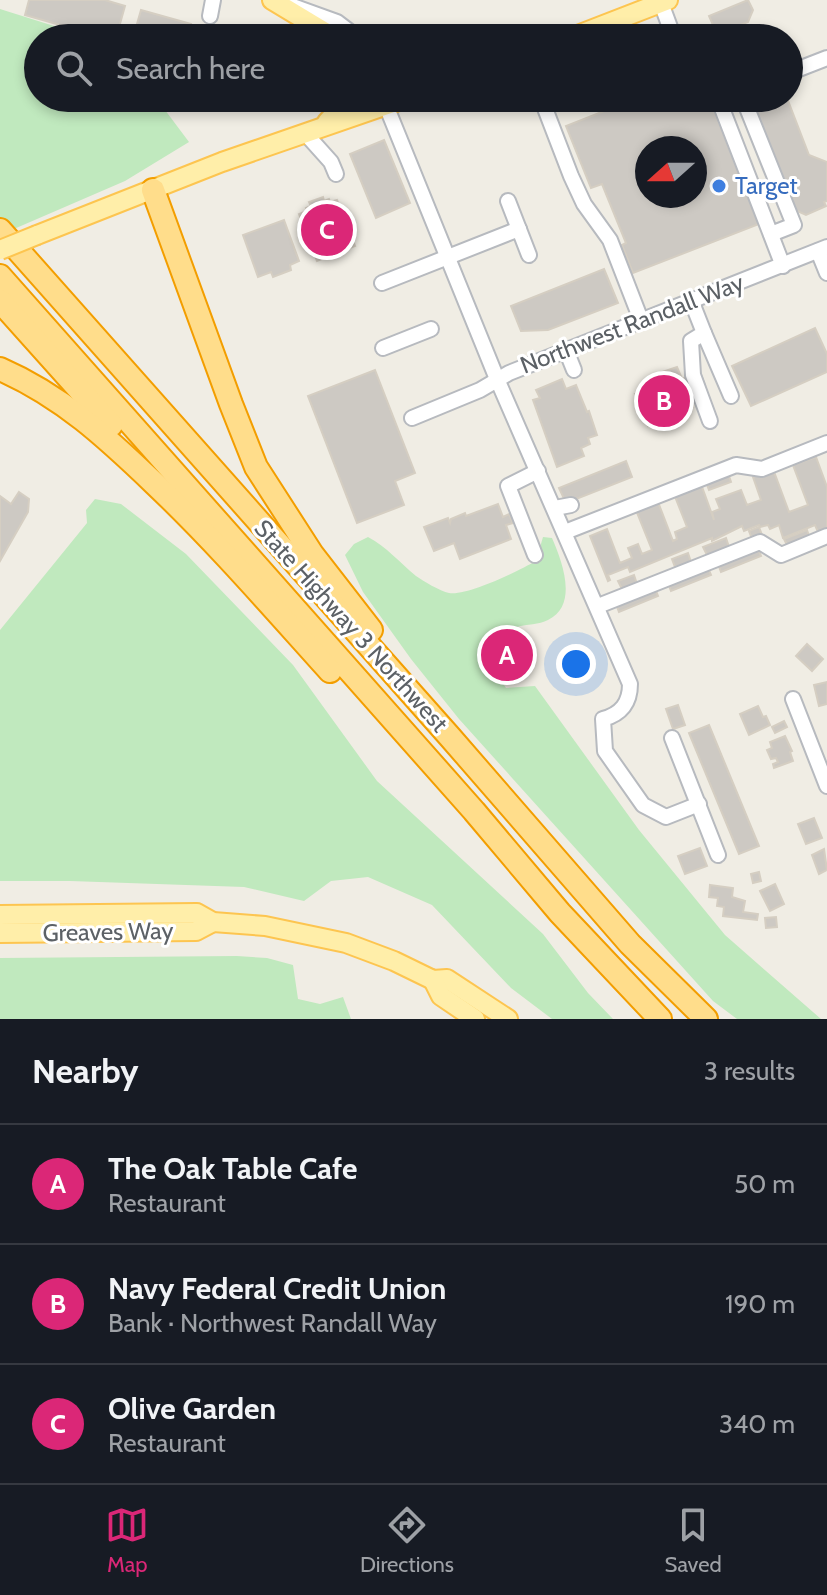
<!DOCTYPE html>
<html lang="en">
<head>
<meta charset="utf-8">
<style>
  :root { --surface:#171b24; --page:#20242c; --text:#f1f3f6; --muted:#9ea1a6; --line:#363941; --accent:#db2777 }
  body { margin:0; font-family:Cabin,sans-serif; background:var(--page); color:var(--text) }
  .compass { position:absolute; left:635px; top:136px; width:72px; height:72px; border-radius:50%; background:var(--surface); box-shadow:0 4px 12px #0003; rotate:249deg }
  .you { position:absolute; left:576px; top:664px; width:28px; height:28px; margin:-20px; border:6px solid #fff; border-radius:50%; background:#1a73e8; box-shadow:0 0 0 12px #1a73e833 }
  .badge { display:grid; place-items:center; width:52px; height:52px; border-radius:50%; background:var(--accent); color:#fff; font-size:26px; font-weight:700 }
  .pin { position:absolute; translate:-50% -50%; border:4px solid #fff; box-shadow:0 2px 8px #0006 }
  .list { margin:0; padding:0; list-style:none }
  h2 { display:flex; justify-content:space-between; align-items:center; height:104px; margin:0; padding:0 32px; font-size:34px }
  h2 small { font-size:26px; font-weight:400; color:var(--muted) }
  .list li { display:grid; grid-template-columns:52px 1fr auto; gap:24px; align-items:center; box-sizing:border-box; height:120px; padding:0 32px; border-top:2px solid var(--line) }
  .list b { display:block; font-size:30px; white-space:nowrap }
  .list p { margin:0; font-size:26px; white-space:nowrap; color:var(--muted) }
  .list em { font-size:26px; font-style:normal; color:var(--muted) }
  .icon { flex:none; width:44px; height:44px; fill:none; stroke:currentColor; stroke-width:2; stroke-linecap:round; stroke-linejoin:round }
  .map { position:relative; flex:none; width:827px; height:1019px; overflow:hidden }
  .search { position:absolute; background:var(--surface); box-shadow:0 4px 12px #0003; left:24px; right:24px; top:24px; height:88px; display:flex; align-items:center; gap:20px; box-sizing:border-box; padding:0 28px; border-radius:44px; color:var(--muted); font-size:30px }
  .sheet { height:464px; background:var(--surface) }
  nav { display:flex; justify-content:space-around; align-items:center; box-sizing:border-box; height:112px; border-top:2px solid var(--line); background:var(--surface); font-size:22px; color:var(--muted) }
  nav a { display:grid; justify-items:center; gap:4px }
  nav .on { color:var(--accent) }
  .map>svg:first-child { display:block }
</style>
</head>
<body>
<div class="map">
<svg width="827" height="1019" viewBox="0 0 827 1019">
  <rect width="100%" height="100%" fill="#f0ede4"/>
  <g fill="#c0e9be">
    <path d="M0 9 54 26 80 38H38V98H156L189 142 125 181 0 235Z"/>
    <path d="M95 499 121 504 186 554 293 665 377 781 543 934 588 993 613 1019H552L511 988 432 905 368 877 331 881 304 901 244 887 70 881H0V630L87 523 86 510Z"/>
    <path d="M368 537C387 547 400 563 416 576 423 581 440 591 449 593 468 596 518 571 536 561L543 537 552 538C562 561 579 605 548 620 539 625 527 624 517 627 507 631 497 635 487 639L485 656 506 688 535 686 639 830 725 935 821 1019H737L713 1001 459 719 411 659 363 592 345 555 354 544Z"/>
    <path d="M237 956 267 958 293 965 298 999 320 1004 343 997 351 1019H0V958Z"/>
  </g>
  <g fill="#cdc9c3" stroke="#d5cec2" stroke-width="2" fill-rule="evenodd">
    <path d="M29 0H105L125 6 116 38H106L25 15Z"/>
    <path d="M748 0 753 10 748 22 717 34 709 16Z"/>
    <path d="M141 10 191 24 188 38H133Z"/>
    <path d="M637 98H709L759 224 633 273 622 245 626 243 602 184 591 188 566 126ZM647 148H695V196H647Z"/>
    <path d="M748 98H787L809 155 827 162V201L824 202 826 206 806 215 795 210Z"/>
    <path d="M384 140 410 203 376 218 350 154Z"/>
    <path d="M323 197 324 201 329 199 330 202 337 200 355 246 317 261 299 214 307 211 306 208 311 206 309 202Z"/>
    <path d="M284 220 299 261 290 265 291 270 273 277 271 272 258 277 243 235Z"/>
    <path d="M604 269 618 303 548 330 521 331 511 306Z"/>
    <path d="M815 328 827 354V372L751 406 732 366Z"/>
    <path d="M677 367 682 379 700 372 705 385 687 392 693 407 686 410 687 413 661 421 662 423 654 427 653 424 648 426 635 394 650 389 646 380 650 376Z"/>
    <path d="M375 370 415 473 395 481 404 505 357 523 308 396Z"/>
    <path d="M562 379 566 389 576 385 587 412 589 411 597 435 588 438 590 444 581 448 584 456 557 467 533 400 540 398 536 390Z"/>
    <path d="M816 457 827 487V528L818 532 815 525 783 538 779 525 770 529 768 525 760 527 759 525 744 531 742 526 712 541V538L630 572 628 567 608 575 610 580 608 581 590 536 607 529 620 563 632 558 628 548 638 544 642 554 652 550 636 510 658 502 673 541 677 539 675 532 687 527 674 494 701 484 714 520 712 512 720 509 716 499 741 490 747 505 761 500 753 477 773 469 789 512 808 505 793 465Z"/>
    <path d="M626 461 632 477 566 503 559 488Z"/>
    <path d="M728 473 731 482 709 490 706 482Z"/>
    <path d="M19 492 29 499 28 512 0 561V496L11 504Z"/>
    <path d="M498 504 503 517 509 514 513 523 506 525 511 539 460 559 454 543 434 551 424 527 448 518 450 523 451 519 465 513 466 516Z"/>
    <path d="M759 527 762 535 752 539 749 531Z"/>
    <path d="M807 530 810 539 788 547 784 539Z"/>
    <path d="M726 538 729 547 707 555 703 547Z"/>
    <path d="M758 548 761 556 721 572 718 564Z"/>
    <path d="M688 553 691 562 675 567 672 559Z"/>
    <path d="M708 568 711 575 671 591 668 583Z"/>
    <path d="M634 575 637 584 622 589 618 581Z"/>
    <path d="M655 588 658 596 619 612 616 604Z"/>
    <path d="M518 638 525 665 497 673 489 645Z"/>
    <path d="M807 644 823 659 812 671 796 656Z"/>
    <path d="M827 682V704L819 706 814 685Z"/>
    <path d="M678 705 685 725 673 729 666 709Z"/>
    <path d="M758 706 763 717 766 716 770 725 749 735 740 714Z"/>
    <path d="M784 721 787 727 775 733 772 727Z"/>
    <path d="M709 725 759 846 739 854 689 733Z"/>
    <path d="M785 736 792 751 790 752 793 761 774 768 773 764 778 762 776 758 771 759 767 750 772 748 770 742Z"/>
    <path d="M814 818 822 838 806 844 798 824Z"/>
    <path d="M700 848 707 866 685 874 678 856Z"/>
    <path d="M824 849 827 870 819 874 812 855Z"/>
    <path d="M759 872 761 881 753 883 751 874Z"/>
    <path d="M775 884 784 904 770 911 760 891Z"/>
    <path d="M710 885 733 888 732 897 745 901 743 912 758 914 757 920 723 916 724 907 717 906 718 898 709 897Z"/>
    <path d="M776 917 777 927 766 928 765 918Z"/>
  </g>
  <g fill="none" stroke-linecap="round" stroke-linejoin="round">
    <defs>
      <g id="minor">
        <path d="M661 3 674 38"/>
        <path d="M287 4 337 22 358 38"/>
        <path d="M210 16 213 0"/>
        <path d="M791 72 827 58"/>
        <path d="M383 98 497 379 630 684C630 703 621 714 603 719L605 751 643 805 666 817 699 804"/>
        <path d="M541 98 571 176 584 204 610 240 641 320"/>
        <path d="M718 98 783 266"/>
        <path d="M743 98 794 225 771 234"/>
        <path d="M305 133 331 162 336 174"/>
        <path d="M508 201 529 255"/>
        <path d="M818 251 827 273"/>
        <path d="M382 283 519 229"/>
        <path d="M691 300 704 333 691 341 693 375 710 421"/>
        <path d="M704 333 731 396"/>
        <path d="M383 348 431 329"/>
        <path d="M566 350 574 370"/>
        <path d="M412 418 480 390 509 373 827 247"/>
        <path d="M555 508 571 505"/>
        <path d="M565 532 736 465 762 469 827 443"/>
        <path d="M535 555 508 486 538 471"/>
        <path d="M598 606 760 542 781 555 827 536"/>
        <path d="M793 699 827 786"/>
        <path d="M672 738 718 855"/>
      </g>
      <g id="major">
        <path d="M272 0 335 38"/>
        <path d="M570 38 668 0"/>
        <path d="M327 122 349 98"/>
        <path d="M37 235 222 162 407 98"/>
        <path d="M0 915 197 913 213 922 265 926 346 943 394 961 433 980 447 979 508 1019"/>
        <path d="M0 933 196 931 213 922"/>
        <path d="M433 980 441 996 475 1019"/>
      </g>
      <g id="highway">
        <path d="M153 190 231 404 256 467 312 554 371 630"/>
        <path d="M0 230 450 737 630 944 706 1019"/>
        <path d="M0 276 474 811 560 913 660 1019"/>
        <path d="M0 301 111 425"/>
        <path d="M0 369C62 396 107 438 155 484 217 543 273 608 330 671"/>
      </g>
    </defs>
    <use href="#minor" stroke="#b7babf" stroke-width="18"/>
    <use href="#major" stroke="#fdc550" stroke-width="22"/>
    <use href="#highway" stroke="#f39e00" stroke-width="26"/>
    <use href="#minor" stroke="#fff" stroke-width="14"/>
    <use href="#major" stroke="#ffeea9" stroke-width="18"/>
    <use href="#highway" stroke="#ffdd8b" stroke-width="22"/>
    <defs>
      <path id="major-bridge" d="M0 250 37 235"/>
    </defs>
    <use href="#major-bridge" stroke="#fdc550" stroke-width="22" stroke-linecap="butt"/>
    <use href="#major-bridge" stroke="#ffeea9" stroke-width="18"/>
  </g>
  <circle fill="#3f7fe0" stroke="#fff" stroke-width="3" cx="719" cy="186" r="8"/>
  <g text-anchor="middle" stroke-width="6" stroke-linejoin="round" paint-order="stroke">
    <g font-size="24" fill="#366cbe" stroke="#fff" text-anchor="start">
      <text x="735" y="194">Target</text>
    </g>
    <g font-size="24" fill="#5c6166" stroke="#fff">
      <text transform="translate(632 324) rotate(-21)" y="8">Northwest Randall Way</text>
      <text transform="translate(351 626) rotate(48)" y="8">State Highway 3 Northwest</text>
      <text transform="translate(108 932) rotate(-1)" y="8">Greaves Way</text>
    </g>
  </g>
</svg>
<svg class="compass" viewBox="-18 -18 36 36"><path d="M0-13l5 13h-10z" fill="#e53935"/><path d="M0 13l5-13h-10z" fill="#9ea1a6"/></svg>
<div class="you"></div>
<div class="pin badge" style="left:507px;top:655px">A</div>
<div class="pin badge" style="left:664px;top:401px">B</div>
<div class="pin badge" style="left:327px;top:230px">C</div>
<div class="search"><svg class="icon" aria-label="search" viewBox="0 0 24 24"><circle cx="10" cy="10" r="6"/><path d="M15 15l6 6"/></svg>Search here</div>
</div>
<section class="sheet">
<h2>Nearby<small>3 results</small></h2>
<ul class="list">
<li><span class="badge">A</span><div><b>The Oak Table Cafe</b><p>Restaurant</p></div><em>50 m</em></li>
<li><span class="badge">B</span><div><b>Navy Federal Credit Union</b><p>Bank · Northwest Randall Way</p></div><em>190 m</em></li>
<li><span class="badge">C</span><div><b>Olive Garden</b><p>Restaurant</p></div><em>340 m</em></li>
</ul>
</section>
<nav>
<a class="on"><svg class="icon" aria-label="map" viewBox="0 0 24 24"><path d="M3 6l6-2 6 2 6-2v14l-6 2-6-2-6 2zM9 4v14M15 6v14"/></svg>Map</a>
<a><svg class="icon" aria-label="directions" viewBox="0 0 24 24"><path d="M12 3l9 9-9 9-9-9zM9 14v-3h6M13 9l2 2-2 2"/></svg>Directions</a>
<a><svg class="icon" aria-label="saved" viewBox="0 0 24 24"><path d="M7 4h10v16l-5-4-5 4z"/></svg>Saved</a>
</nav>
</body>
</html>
